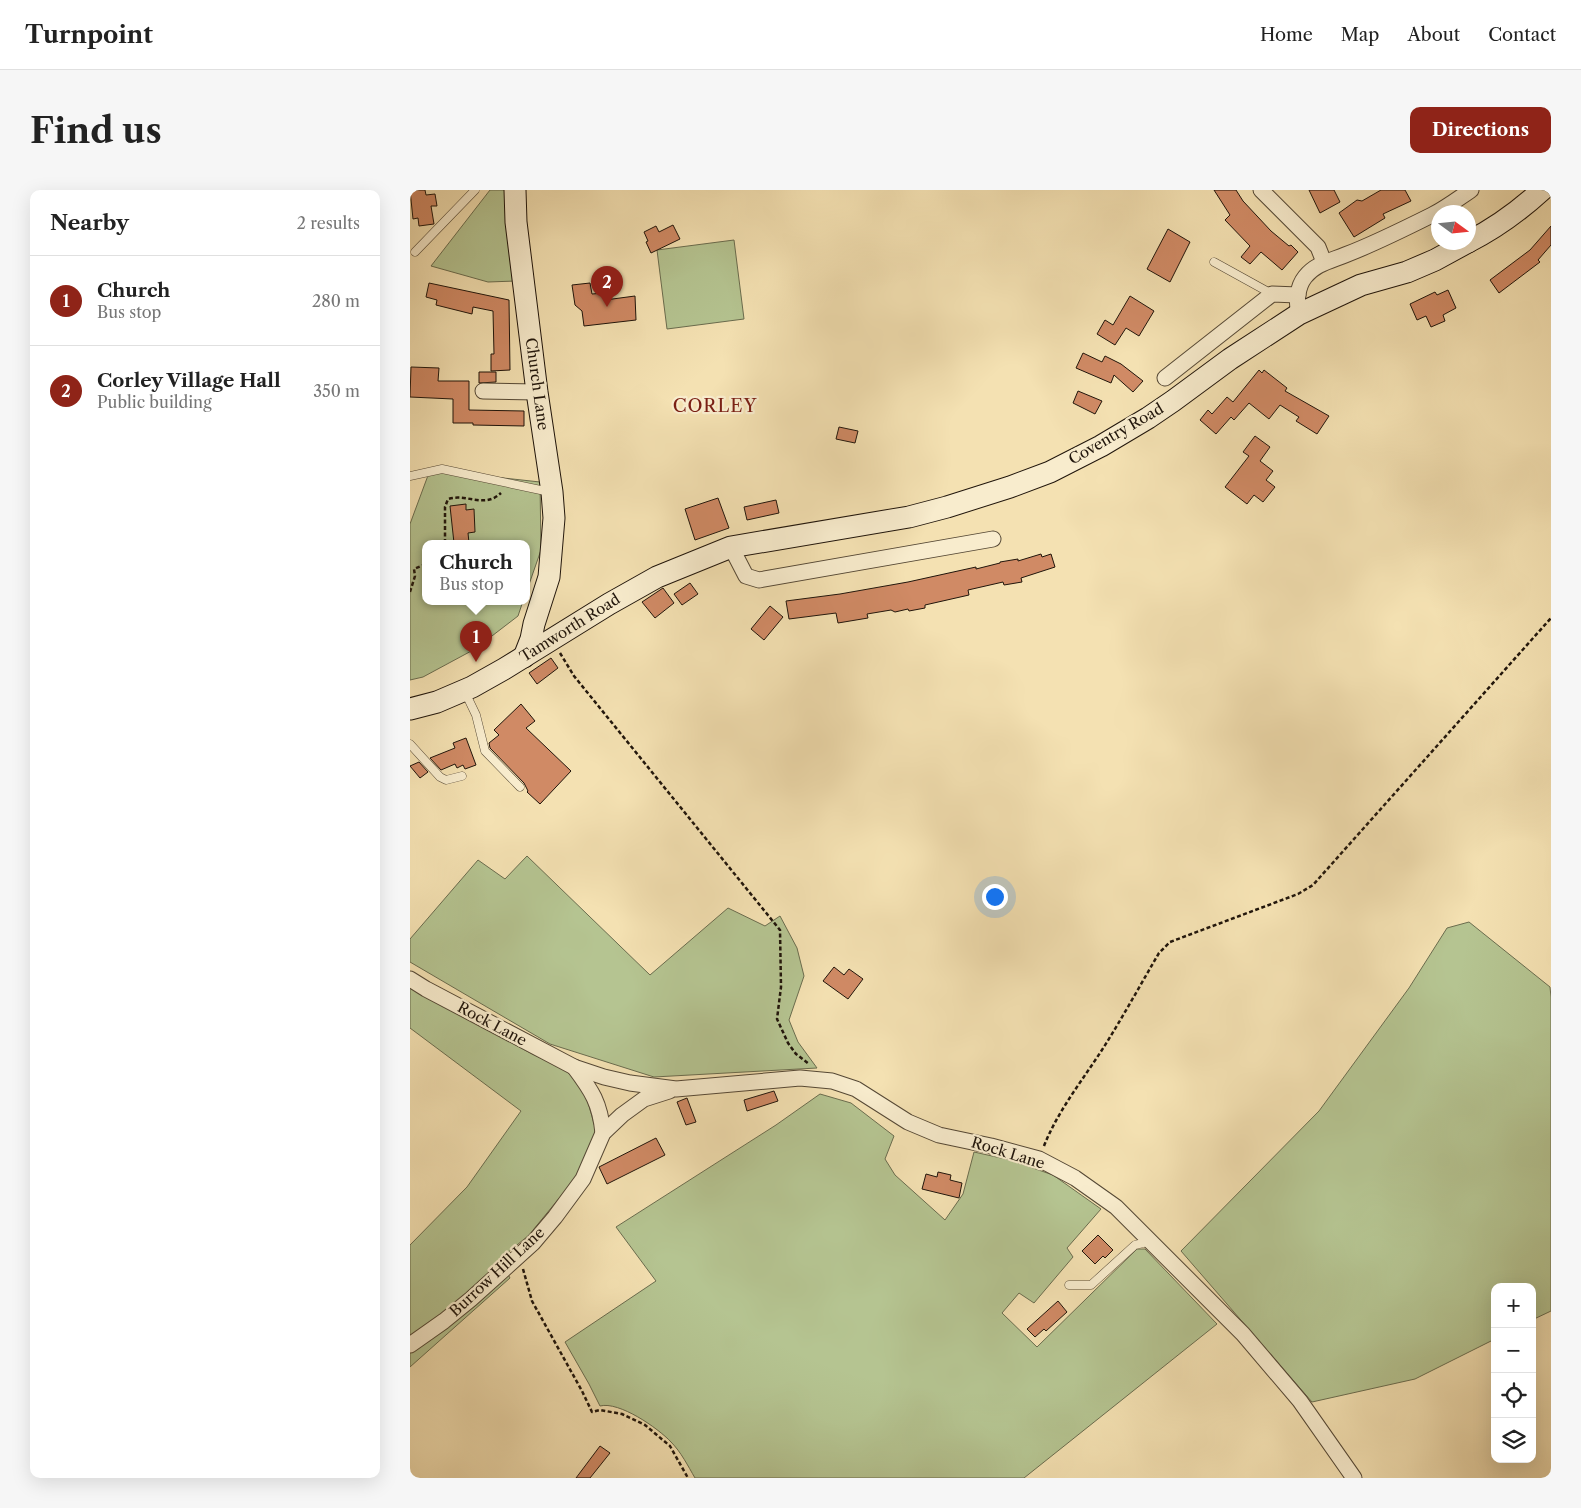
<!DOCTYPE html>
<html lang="en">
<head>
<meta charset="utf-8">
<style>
  :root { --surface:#fff; --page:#f6f6f6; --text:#222; --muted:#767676; --line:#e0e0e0; --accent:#8f2418 }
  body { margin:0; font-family:"Libre Caslon Text",serif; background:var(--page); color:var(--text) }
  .controls { position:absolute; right:15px; bottom:15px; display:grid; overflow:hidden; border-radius:10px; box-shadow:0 5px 20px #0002 }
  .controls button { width:45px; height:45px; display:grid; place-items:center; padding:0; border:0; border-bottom:1px solid var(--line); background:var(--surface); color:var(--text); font:25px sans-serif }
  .compass { position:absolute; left:1021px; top:15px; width:45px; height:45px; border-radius:50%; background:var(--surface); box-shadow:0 5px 20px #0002; rotate:105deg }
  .you { position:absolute; left:584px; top:706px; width:18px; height:18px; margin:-12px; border:4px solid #fff; border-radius:50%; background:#1a73e8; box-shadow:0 0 0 8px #1a73e833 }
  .badge { display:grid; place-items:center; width:32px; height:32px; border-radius:50%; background:var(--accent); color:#fff; font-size:16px; font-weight:700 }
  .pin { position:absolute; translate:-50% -41px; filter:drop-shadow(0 1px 2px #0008) }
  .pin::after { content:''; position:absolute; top:26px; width:18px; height:15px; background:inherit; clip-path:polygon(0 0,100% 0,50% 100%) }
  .popup { position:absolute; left:12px; top:350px; width:108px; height:65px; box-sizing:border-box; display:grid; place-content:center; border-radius:10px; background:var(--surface); filter:drop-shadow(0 1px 4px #0005); font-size:16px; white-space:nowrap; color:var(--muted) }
  .popup b { font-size:19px; color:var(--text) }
  .popup::after { content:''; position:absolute; left:50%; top:100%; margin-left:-10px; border:10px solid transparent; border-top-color:var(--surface) }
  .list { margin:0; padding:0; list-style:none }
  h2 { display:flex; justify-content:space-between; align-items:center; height:65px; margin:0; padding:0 20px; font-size:21px }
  h2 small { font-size:16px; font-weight:400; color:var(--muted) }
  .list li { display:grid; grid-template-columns:32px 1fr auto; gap:15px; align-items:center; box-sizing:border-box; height:90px; padding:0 20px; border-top:1px solid var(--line) }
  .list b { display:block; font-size:19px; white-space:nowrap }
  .list p { margin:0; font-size:16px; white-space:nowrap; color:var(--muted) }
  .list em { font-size:16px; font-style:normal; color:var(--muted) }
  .icon { flex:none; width:28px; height:28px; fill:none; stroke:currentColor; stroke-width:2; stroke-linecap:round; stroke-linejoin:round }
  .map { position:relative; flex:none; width:1141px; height:1288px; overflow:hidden; border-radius:10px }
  header { display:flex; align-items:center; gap:30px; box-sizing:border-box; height:70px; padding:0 25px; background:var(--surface); border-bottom:1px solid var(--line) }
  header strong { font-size:24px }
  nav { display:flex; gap:28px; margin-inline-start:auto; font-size:18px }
  .intro { display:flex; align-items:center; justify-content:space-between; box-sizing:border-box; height:120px; padding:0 30px }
  h1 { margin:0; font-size:35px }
  .button { padding:12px 22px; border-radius:10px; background:var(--accent); color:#fff; font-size:18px; font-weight:700 }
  main { display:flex; gap:30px; padding:0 30px }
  aside { flex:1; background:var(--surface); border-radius:10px; box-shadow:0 5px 20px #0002 }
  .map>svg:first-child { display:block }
</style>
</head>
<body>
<header>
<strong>Turnpoint</strong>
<nav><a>Home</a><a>Map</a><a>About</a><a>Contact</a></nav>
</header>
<div class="intro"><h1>Find us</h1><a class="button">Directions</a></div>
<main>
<aside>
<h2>Nearby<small>2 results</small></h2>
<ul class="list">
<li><span class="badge">1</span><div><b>Church</b><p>Bus stop</p></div><em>280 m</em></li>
<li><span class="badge">2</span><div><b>Corley Village Hall</b><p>Public building</p></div><em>350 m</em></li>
</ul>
</aside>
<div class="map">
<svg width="1141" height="1288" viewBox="0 0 1141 1288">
  <rect width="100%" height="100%" fill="#f4e1b2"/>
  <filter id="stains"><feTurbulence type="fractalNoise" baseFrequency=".004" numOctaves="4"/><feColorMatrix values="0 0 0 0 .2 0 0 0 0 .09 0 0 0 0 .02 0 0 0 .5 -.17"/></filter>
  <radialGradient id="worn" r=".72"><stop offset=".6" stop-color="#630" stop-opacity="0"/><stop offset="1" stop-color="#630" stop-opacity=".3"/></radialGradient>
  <g fill="#b5c491" stroke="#6a6c4e">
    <path d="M80 0H99L106 91 78 92 21 76Z"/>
    <path d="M324 50 334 129 257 139 247 60Z"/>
    <path d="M20 280 130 292 131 360 116 403V353H16V411H113L108 426 65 459 13 487 0 490V334Z"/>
    <path d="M117 666 240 785 318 718 355 736 370 726 387 758 394 786 379 830 388 852 407 878 244 887 140 854 0 772V749L68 670 95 689Z"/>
    <path d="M1059 732 1140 797 1141 807V1121L1122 1130V1097H1085V1149L1005 1189 902 1212 771 1061 909 921 999 798 1037 738Z"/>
    <path d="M0 796 122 864 154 879 166 889 178 912 188 948 164 990 119 1045 90 1069 100 1088 0 1177V1055L57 997 111 921 0 838Z"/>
    <path d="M410 904 441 913 484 946 475 969 485 985 535 1030 553 1004 564 962 600 970 643 985 691 1019 657 1058 663 1067 624 1113 609 1103 592 1123 627 1157 727 1059H735L807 1134 614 1288H285C278 1276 271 1262 261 1252 248 1238 209 1211 190 1216L179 1194 155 1152 246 1091 206 1037 366 935Z"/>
  </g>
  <g fill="#d08a65" stroke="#20150b">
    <path d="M0 0H15L16 5 25 4 27 16H21L24 34 9 36 8 28 3 29Z"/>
    <path d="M804 0H826L833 11 861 41 879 56 881 55 888 62 872 80 851 62 840 74 831 67 840 56 815 30 820 25Z"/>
    <path d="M899 0H924L930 12 910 23Z"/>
    <path d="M971 0H995L1001 11 973 24 975 28 944 47 929 23 947 10 952 11Z"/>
    <path d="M263 35 270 49 241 63 236 52 238 51 234 42 246 36 249 42Z"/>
    <path d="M1141 36V55L1128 70 1130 72 1089 103 1080 90 1120 60Z"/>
    <path d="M758 39 780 52 760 92 737 79Z"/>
    <path d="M19 93 99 110 100 180 81 181V164H84L83 121 63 117 62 124 26 115 27 110 16 107Z"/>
    <path d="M180 93 182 104 194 103 195 110 225 106 226 130 174 136 172 121 165 115 162 95Z"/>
    <path d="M1038 100 1046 118 1033 125 1035 131 1021 137 1016 126 1007 130 1000 114 1025 102 1027 105Z"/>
    <path d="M720 106 744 121 729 146 716 138 705 155 687 144 695 130 703 135Z"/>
    <path d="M673 163 692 172 695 166 711 174 733 191 723 202 704 185 701 193 666 178Z"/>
    <path d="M1 177 29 178 28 191H59V220L114 221V236L63 235V233H43V209L0 207Z"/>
    <path d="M849 180 852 183 854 180 877 198 875 201 919 226 907 244 886 231 889 227 870 215 859 229 839 213 824 230 821 227 806 244 790 230 798 220 802 224 817 207 823 212Z"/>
    <path d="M69 182H86V192L69 193Z"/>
    <path d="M668 201 692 211 685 224 663 213Z"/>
    <path d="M429 237 448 241 445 253 426 249Z"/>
    <path d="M845 246 860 257 850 271 863 281 856 290 865 297 853 312 844 305 837 314 815 297 839 266 833 262Z"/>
    <path d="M308 308 319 338 285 350 275 319Z"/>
    <path d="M366 310 369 323 337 330 334 317Z"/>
    <path d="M56 314V320L64 319 65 342 58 343 59 353H44L40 316Z"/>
    <path d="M631 364 632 367 641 364 645 377 611 388 612 392 594 395 593 392 558 400 559 405 515 415V418L499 421 498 419 485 422 481 420 457 424 458 428 428 433 426 423 379 429 376 411 430 404 498 392 566 377V379L590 373V372L608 369V371Z"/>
    <path d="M280 393 288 404 272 415 264 404Z"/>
    <path d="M253 398 264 413 245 428 232 412Z"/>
    <path d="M360 416 373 427 354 450 341 439Z"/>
    <path d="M141 468 148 478 127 494 119 483Z"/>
    <path d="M111 514 125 531 116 538 161 581 130 614 117 602 118 601 114 593 80 558 79 553 89 545 84 540Z"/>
    <path d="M56 548 66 575 55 579 53 575 47 578 45 574 31 580 20 568 45 558 43 553Z"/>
    <path d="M9 572 18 582 10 588 0 576Z"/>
    <path d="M424 777 434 785 439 779 453 789 438 809 413 791Z"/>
    <path d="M364 901 368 911 337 921 334 910Z"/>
    <path d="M277 908 286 932 276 935 267 912Z"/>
    <path d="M246 948 255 965 197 994 189 977Z"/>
    <path d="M528 982 541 985 540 990 552 993 549 1008 512 999 516 984 527 987Z"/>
    <path d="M688 1045 703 1060 695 1068 693 1066 685 1074 672 1061Z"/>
    <path d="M648 1111 657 1122 636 1141 634 1139 625 1147 617 1139Z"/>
    <path d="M190 1256 200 1263 180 1288H166Z"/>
  </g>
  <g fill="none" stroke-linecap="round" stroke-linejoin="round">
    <defs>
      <g id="lane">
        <path d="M5 62 65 0"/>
        <path d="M804 72 862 104"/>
        <path d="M0 286 32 279 140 302"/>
        <path d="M55 502 66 525 75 561 110 597"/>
        <path d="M0 554 30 587 36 590 52 586"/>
        <path d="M659 1095H681L725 1055 741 1051"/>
      </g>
      <g id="street">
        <path d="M851 0 908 57 914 72"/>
        <path d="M889 124C886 113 887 97 895 87 905 74 920 71 935 65 964 54 994 39 1022 25 1036 18 1049 8 1061 0"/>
        <path d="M755 188 862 104 888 105"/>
        <path d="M73 201 127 202"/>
        <path d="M321 357 336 386 349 390 583 349"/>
        <path d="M0 789 16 799 164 877 194 887 220 893 266 899 390 888 422 891 446 899 498 932 529 945 581 956 629 969 665 988 706 1017 833 1144 890 1211 944 1288"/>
        <path d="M164 877C182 901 190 913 193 943"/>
        <path d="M0 1155 34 1131 61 1109 123 1053 145 1027 173 989 193 943 212 925 234 909 259 901"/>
      </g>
      <g id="secondary">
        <path d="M105 0 106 32 127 202 142 302 144 328 139 387 124 434 121 449 114 467"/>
        <path d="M1058 52C1086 38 1109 21 1132 0"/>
        <path d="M0 519 27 512 62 497 94 479 199 414 247 387 321 357 499 327 537 317 600 297 640 282 691 256 738 228 763 211 820 169 889 124 951 95 997 82 1025 70 1058 52"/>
      </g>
    </defs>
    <use href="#lane" stroke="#554835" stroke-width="9"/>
    <use href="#street" stroke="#554835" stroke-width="17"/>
    <use href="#secondary" stroke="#20150b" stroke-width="23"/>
    <g stroke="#20150b" stroke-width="2.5" stroke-dasharray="4 2.5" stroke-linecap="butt">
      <path d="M35 353V317L38 309C57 303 74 319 91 303"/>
      <path d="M0 402 5 386 4 379 16 374"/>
      <path d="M150 463 164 486 370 740 371 797 367 829 378 853 386 864 399 874"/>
      <path d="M634 956C649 918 676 886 697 852 715 823 732 792 749 763L760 752 888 704 903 695 1141 428"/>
      <path d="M113 1079 122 1111 172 1201 182 1222 190 1220 212 1224 235 1235 260 1256 278 1288"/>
    </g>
    <use href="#lane" stroke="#f8eccd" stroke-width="8"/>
    <use href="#street" stroke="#f8eccd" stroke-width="15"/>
    <use href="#secondary" stroke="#f8eccd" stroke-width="21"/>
  </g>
  <g text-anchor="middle" stroke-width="4.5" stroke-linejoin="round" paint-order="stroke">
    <g font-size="15" fill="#20150b" stroke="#f8eccd">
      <text transform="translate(127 194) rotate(82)" y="5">Church Lane</text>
      <text transform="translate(706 244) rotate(-30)" y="5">Coventry Road</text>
      <text transform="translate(160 438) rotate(-32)" y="5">Tamworth Road</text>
      <text transform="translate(82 834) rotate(28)" y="5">Rock Lane</text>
      <text transform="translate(598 963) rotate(17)" y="5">Rock Lane</text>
      <text transform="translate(87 1082) rotate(-43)" y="5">Burrow Hill Lane</text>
    </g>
    <g font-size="18" letter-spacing="1" fill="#7a1f14" stroke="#f8eccd">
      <text x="305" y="222">CORLEY</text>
    </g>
  </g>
  <rect width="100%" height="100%" filter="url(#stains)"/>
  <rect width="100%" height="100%" fill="url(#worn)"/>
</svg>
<div class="controls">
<button>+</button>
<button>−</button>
<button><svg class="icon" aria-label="locate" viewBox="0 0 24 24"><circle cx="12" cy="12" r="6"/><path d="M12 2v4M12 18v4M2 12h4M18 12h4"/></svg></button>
<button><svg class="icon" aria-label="layers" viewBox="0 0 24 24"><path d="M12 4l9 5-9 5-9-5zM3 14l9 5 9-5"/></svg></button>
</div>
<svg class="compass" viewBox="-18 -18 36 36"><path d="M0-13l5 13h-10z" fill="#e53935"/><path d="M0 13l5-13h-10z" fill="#767676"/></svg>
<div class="you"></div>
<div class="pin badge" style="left:66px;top:472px">1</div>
<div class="popup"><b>Church</b>Bus stop</div>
<div class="pin badge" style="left:197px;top:117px">2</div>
</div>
</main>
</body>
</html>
